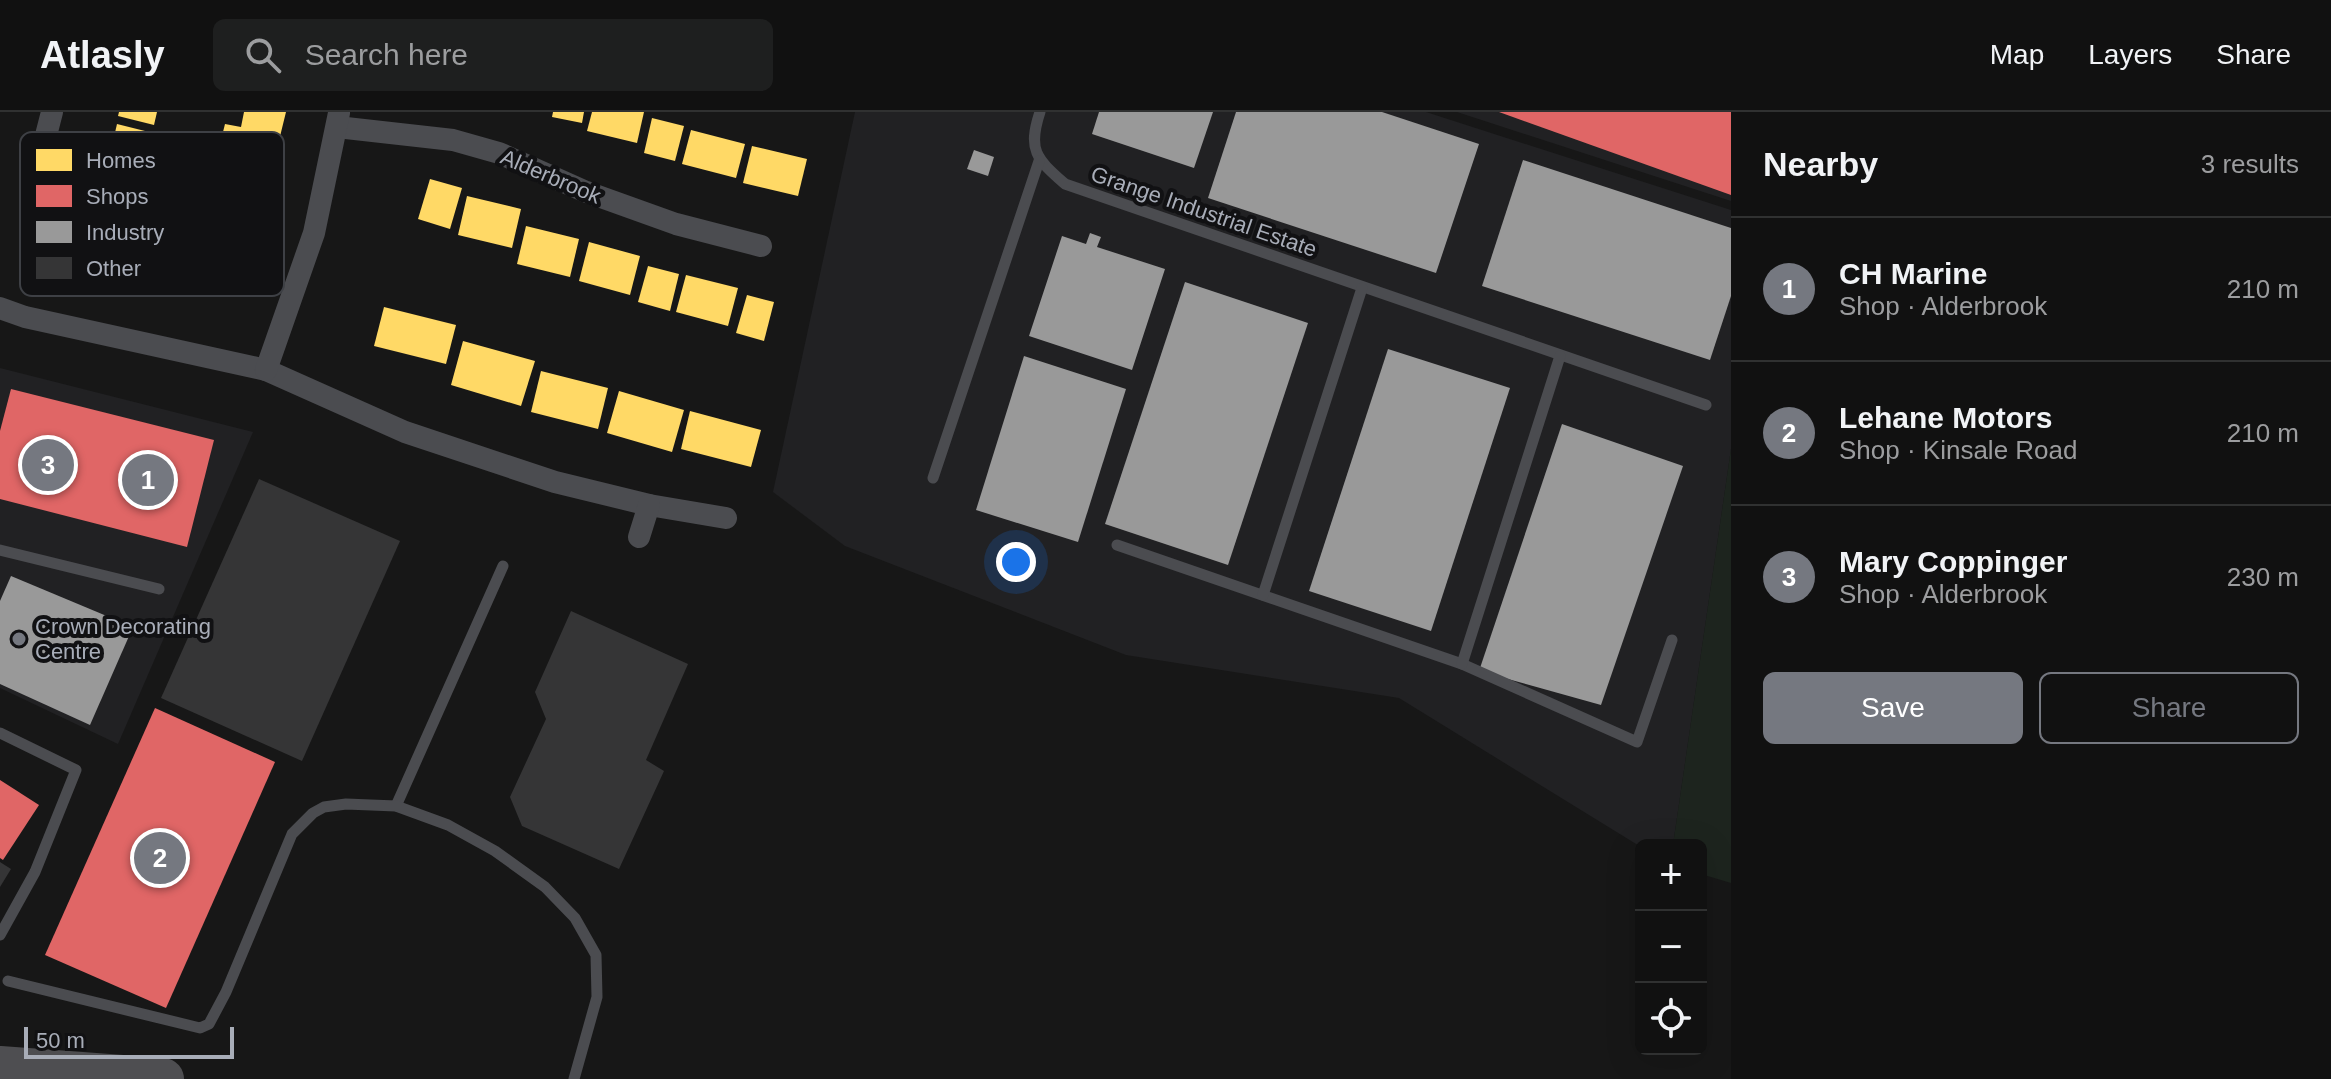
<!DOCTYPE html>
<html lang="en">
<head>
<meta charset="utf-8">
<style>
  :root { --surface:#111; --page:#1e1f1f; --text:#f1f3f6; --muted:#9c9d9f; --line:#303131; --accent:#757880 }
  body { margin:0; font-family:Arial,sans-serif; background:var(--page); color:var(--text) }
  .controls { position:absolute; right:24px; bottom:24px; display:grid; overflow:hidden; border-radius:12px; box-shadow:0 8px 32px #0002 }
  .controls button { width:72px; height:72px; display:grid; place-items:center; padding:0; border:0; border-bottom:2px solid var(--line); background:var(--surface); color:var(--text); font:40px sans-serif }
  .scale { position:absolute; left:24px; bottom:20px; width:210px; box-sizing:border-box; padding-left:8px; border:4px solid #a8adb8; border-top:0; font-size:22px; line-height:28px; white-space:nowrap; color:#a8adb8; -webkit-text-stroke:6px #111113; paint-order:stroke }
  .you { position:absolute; left:1016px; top:450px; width:28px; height:28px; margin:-20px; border:6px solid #fff; border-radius:50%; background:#1a73e8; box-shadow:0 0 0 12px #1a73e833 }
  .badge { display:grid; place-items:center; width:52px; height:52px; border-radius:50%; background:var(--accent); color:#fff; font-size:26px; font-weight:700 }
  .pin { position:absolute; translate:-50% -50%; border:4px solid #fff; box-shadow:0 2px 8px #0006 }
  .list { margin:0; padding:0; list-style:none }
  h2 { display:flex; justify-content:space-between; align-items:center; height:104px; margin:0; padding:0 32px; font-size:34px }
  h2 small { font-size:26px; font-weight:400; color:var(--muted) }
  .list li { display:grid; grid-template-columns:52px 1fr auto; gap:24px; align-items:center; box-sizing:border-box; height:144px; padding:0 32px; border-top:2px solid var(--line) }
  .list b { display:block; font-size:30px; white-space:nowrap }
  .list p { margin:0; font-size:26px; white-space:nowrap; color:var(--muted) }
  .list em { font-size:26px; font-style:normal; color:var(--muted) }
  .actions { display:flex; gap:16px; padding:24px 32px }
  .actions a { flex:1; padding:18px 0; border:2px solid var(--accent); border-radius:12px; text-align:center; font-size:28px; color:var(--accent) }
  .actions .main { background:var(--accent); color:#fff }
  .icon { flex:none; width:44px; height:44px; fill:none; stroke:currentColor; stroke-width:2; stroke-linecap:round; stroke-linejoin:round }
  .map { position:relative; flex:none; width:1731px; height:967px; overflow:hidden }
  header { display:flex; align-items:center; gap:48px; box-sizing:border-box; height:112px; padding:0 40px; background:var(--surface); border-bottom:2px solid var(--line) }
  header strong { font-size:38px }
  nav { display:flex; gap:44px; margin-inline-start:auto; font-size:28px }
  .search { width:560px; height:72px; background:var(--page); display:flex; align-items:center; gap:20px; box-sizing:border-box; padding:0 28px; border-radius:12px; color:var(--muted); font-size:30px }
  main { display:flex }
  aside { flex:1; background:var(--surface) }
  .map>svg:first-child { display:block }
</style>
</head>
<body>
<header>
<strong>Atlasly</strong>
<div class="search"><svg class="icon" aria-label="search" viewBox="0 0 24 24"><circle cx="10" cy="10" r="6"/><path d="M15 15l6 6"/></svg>Search here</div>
<nav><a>Map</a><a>Layers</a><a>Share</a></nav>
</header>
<main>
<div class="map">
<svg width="1731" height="967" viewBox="0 0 1731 967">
  <rect width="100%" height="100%" fill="#171717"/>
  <g fill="#212123">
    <path d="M855 0H1426L1731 98V337L1673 733H1641V735L1399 586 1126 543 845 434 773 380Z"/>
    <path d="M1457 0H1731V89Z"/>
    <path d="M0 256 253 320 118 632 0 576Z"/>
  </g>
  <path fill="#1d241e" d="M1731 337V771L1701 762V733H1673Z"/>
  <g fill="#ffd966">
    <path d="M119 0H157L154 13 118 4Z"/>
    <path d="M244 0H286L272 57 217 44 225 12 241 15Z"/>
    <path d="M553 0H584L582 11 552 5Z"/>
    <path d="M592 0H644L637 31 587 19Z"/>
    <path d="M652 6 684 14 675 49 644 41Z"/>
    <path d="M117 12 153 21 138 85 102 76Z"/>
    <path d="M691 18 745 32 736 66 682 52Z"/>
    <path d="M752 34 807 47 798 84 743 71Z"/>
    <path d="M430 67 462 76 450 117 418 107Z"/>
    <path d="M467 84 521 97 512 136 458 123Z"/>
    <path d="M526 114 579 127 570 165 517 152Z"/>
    <path d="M589 130 640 144 630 183 579 169Z"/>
    <path d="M648 154 679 162 670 199 638 190Z"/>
    <path d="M686 163 738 176 728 214 676 200Z"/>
    <path d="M747 183 774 190 764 229 736 221Z"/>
    <path d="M384 195 456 213 446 252 374 234Z"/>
    <path d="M463 229 535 249 521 294 451 273Z"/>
    <path d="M541 259 608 276 598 317 531 300Z"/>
    <path d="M619 279 684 298 672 340 607 321Z"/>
    <path d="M690 299 761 318 751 355 681 337Z"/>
  </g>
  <g fill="#e06666">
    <path d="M1499 0H1731V83Z"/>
    <path d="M11 277 214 328 187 435 0 387V319Z"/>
    <path d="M155 596 275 650 166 896 45 843Z"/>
    <path d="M0 668 39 693 3 748 0 746Z"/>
  </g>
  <g fill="#999">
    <path d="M1099 0H1213L1194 56 1092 22Z"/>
    <path d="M1236 0H1382L1479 32 1436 161 1208 86Z"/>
    <path d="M974 38 994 45 988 64 967 57Z"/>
    <path d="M1523 48 1731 116V184L1710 248 1482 174Z"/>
    <path d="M1090 121 1101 125 1097 135 1165 157 1132 258 1029 224 1062 124 1086 132Z"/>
    <path d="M1185 170 1308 211 1228 453 1105 412Z"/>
    <path d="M1388 237 1510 276 1431 519 1309 479Z"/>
    <path d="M1024 244 1126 277 1078 430 976 398Z"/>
    <path d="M1562 312 1683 354 1601 593 1479 559Z"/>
    <path d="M11 464 133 515 90 613 0 572V489Z"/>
  </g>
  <g fill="#353536">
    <path d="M259 367 400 429 302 649 161 586Z"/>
    <path d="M571 499 688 552 646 648 664 659 619 757 522 714 510 685 546 607 535 580Z"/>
    <path d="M0 750 11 757 0 775Z"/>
  </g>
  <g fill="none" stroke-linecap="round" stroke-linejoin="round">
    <g stroke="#4b4c50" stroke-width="11">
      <path d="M1040 0C1027 39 1037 47 1065 72L1706 293"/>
      <path d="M933 366 1039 49"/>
      <path d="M1117 433 1462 552 1637 630 1672 528"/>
      <path d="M0 438 159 477"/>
      <path d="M1263 483 1362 176"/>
      <path d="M1462 552 1560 244"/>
      <path d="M0 621 76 658 35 760 0 823"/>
      <path d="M396 694 503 454"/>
      <path d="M8 869 200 916 209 912 226 880 292 722 313 701 324 695 346 692 396 694 448 713 495 739 545 775 575 806 596 843 597 885 574 967"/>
    </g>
    <g stroke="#4b4c50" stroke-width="22">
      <path d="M337 15 453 28 499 41 584 79 676 112 761 134"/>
      <path d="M31 123 33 74 52 0"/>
      <path d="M0 196 25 205 266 258 405 320 555 370 649 393 726 406"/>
      <path d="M266 258 314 121 339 1"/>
      <path d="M639 425 649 393"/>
    </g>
    <path stroke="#4e4e51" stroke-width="42" d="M0 955 163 967"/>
  </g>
  <circle fill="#757880" stroke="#111113" stroke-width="3" cx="19" cy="527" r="8"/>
  <g text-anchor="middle" stroke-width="8" stroke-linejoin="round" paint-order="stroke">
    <g font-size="22" fill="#a8adb8" stroke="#111113">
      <text transform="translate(551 64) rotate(23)" y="8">Alderbrook</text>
      <text transform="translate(1204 99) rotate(19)" y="8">Grange Industrial Estate</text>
    </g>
    <g font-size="22" fill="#a8adb8" stroke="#111113" text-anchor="start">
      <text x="35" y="522">Crown Decorating<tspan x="35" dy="25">Centre</tspan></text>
    </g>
  </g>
  <rect x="20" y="20" width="264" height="164" rx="12" fill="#111113" stroke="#3e4045" stroke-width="2"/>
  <rect x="36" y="37" width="36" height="22" fill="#ffd966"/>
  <rect x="36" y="73" width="36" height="22" fill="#e06666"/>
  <rect x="36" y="109" width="36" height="22" fill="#999"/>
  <rect x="36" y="145" width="36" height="22" fill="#353536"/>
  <g font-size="22" fill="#a8adb8">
    <text x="86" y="56">Homes</text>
    <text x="86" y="92">Shops</text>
    <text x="86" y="128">Industry</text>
    <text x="86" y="164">Other</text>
  </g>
</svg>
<div class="controls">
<button>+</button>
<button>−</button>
<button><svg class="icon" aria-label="locate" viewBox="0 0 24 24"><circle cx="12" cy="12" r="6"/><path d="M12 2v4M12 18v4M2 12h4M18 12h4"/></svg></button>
</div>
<div class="scale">50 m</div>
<div class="you"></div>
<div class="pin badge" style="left:148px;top:368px">1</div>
<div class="pin badge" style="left:160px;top:746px">2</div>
<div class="pin badge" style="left:48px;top:353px">3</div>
</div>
<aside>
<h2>Nearby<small>3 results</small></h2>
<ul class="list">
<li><span class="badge">1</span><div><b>CH Marine</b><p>Shop · Alderbrook</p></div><em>210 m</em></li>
<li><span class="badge">2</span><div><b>Lehane Motors</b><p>Shop · Kinsale Road</p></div><em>210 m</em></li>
<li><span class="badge">3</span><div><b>Mary Coppinger</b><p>Shop · Alderbrook</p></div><em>230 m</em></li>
</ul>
<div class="actions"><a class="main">Save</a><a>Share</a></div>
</aside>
</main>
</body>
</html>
